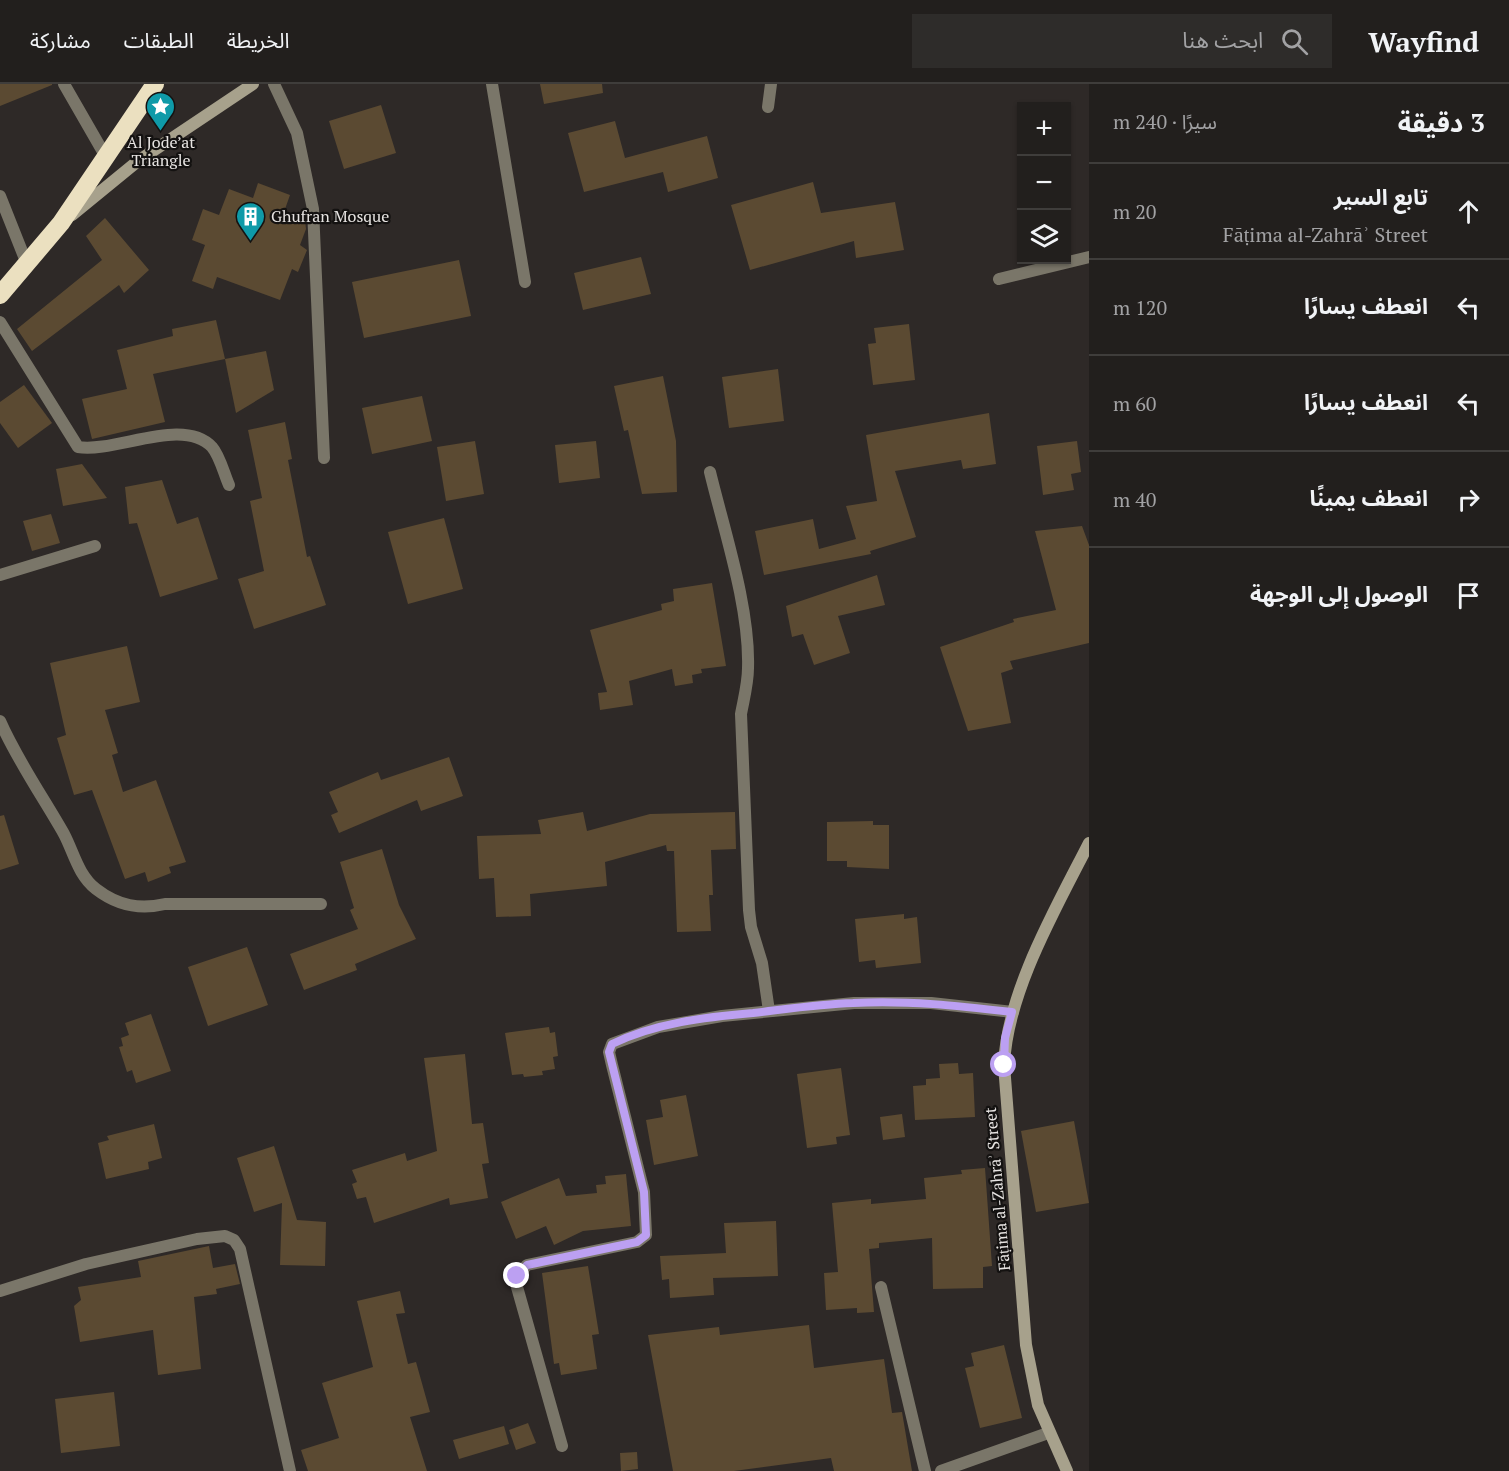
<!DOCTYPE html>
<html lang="ar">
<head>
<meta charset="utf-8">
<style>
  :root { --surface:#221f1d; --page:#2e2c2a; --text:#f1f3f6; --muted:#a2a2a4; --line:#3f3d3b }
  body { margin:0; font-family:"PT Serif","Noto Sans Arabic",serif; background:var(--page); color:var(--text); direction:rtl }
  .controls { position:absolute; right:18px; top:18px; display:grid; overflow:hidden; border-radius:0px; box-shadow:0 2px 4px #0004 }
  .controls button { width:54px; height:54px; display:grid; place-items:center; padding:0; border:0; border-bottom:2px solid var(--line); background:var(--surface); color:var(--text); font:30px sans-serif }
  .stop { position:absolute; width:18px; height:18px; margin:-14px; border:4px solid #bca0f2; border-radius:50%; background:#fff }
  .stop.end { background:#bca0f2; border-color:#fff; box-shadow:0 2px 6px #0008 }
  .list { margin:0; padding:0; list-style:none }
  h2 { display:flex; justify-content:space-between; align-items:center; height:78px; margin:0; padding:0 24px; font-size:26px }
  h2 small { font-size:20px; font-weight:400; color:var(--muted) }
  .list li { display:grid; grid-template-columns:39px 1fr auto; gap:18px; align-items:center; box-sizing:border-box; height:96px; padding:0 24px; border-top:2px solid var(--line) }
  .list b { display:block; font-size:22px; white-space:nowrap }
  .list p { margin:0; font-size:20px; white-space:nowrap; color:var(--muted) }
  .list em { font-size:20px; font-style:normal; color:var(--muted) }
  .icon { flex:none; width:33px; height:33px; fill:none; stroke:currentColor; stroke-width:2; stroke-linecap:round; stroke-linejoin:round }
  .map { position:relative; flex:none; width:1089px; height:1387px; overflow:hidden; direction:ltr }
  header { display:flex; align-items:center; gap:36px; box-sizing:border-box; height:84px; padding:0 30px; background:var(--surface); border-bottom:2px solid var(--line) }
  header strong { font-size:28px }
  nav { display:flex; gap:33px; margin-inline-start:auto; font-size:21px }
  .search { width:420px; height:54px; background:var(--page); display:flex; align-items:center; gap:15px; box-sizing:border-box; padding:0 21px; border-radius:0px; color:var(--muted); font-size:22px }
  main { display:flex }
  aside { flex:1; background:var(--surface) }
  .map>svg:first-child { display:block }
</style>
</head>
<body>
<header>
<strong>Wayfind</strong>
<div class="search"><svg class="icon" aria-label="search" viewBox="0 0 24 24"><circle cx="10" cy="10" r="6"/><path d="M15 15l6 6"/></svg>ابحث هنا</div>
<nav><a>الخريطة</a><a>الطبقات</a><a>مشاركة</a></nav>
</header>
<main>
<aside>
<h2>3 دقيقة<small>سيرًا · 240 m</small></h2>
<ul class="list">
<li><svg class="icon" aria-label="ahead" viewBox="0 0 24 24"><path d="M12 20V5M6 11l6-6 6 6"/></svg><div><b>تابع السير</b><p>Fāṭima al-Zahrāʾ Street</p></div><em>20 m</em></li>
<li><svg class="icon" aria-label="left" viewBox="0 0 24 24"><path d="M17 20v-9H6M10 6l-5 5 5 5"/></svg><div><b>انعطف يسارًا</b></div><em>120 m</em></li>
<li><svg class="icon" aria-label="left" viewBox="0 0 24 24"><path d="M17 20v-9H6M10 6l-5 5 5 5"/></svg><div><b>انعطف يسارًا</b></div><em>60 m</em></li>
<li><svg class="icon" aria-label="right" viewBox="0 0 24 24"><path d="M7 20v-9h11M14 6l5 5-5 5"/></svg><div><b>انعطف يمينًا</b></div><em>40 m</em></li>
<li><svg class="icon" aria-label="arrive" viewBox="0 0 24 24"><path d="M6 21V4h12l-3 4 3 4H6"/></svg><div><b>الوصول إلى الوجهة</b></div></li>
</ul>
</aside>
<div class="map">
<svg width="1089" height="1387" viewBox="0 0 1089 1387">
  <rect width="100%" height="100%" fill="#2e2927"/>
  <g fill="#5b4a32">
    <path d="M0 0H52V1L0 22Z"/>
    <path d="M540 0H602L603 9 544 20Z"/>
    <path d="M381 21 396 69 344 85 329 37Z"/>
    <path d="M615 37 625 74 707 52 718 94 668 108 663 88 584 108 568 49Z"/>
    <path d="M813 98 821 129 895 118 904 166 856 174 854 157 750 186 731 121Z"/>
    <path d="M258 99 290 111 284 128 305 136 306 145 300 161 307 166 298 188 292 185 280 216 217 193 213 205 192 197 205 161 192 156 203 125 219 131 229 105 253 114Z"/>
    <path d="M105 134 149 186 124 209 119 201 32 267 17 245 102 176 86 152Z"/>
    <path d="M641 173 651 210 583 226 574 189Z"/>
    <path d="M459 176 471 232 364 254 352 198Z"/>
    <path d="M216 236 225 275 153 290 165 338 92 355 82 315 127 305 117 266 173 252 172 245Z"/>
    <path d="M909 240 915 296 873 301 868 260 876 259 874 244Z"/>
    <path d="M266 267 274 306 236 329 225 275Z"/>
    <path d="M778 285 784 337 729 344 722 293Z"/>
    <path d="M663 292 676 357 677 408 642 410 628 346 624 347 614 302Z"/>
    <path d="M24 301 52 339 18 364 0 339V318Z"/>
    <path d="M422 312 432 357 372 370 362 324Z"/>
    <path d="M989 329 996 380 963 385 961 376 895 387 916 453 870 467 871 470 764 491 755 447 813 435 819 465 856 455 846 422 877 417 866 351Z"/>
    <path d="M285 338 292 375 288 376 307 473 310 472 326 521 254 545 238 495 264 487 250 417 262 414 248 346Z"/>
    <path d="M475 357 484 410 446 417 437 363Z"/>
    <path d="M596 357 600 394 559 399 555 361Z"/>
    <path d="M1077 357 1081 388 1071 390 1074 406 1043 411 1037 362Z"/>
    <path d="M82 380 107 414 63 422 56 385Z"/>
    <path d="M162 396 177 440 198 433 218 495 160 513 137 439 129 440 125 403Z"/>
    <path d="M51 430 60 459 32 467 23 437Z"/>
    <path d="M444 434 463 505 408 520 388 448Z"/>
    <path d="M1082 442 1089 461V559L1010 577 1013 585 1001 589 1011 639 968 647 940 563 1014 538 1013 535 1056 526 1035 447Z"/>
    <path d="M877 491 885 521 838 532 850 569 814 581 803 550 792 553 786 522Z"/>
    <path d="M712 499 726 582 701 585 702 589 692 591 693 599 675 602 672 585 629 597 633 621 600 626 598 609 607 608 590 546 662 526 661 520 674 517 673 505Z"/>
    <path d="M127 562 140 618 105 626 118 669 112 671 123 708 156 696 186 778 169 783 171 789 148 798 145 788 125 795 92 706 74 711 57 654 66 651 50 579Z"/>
    <path d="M449 673 463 712 421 727 417 716 339 749 331 731 338 728 329 708 378 688 381 696Z"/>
    <path d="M583 728 587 747 650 730 735 728 736 765 711 766 713 811H709L711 847 677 848 674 767H667L666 761 605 778 607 802 530 810 531 832 496 833 494 794 479 795 477 752 541 750 538 736Z"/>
    <path d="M4 731 19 780 0 786V732Z"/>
    <path d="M873 737V741H889V785L847 783V777H827V738Z"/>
    <path d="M382 765 399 821 416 855 355 880 357 886 304 906 290 870 358 845 350 826 354 824 340 778Z"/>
    <path d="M904 830V835L917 833 921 879 876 884 875 876 859 878 855 835Z"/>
    <path d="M247 863 268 921 208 942 188 883Z"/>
    <path d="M151 930 171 987 136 999 132 986 127 988 119 963 123 962 121 954 129 951 125 939Z"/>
    <path d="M549 943 550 949 555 948 558 972 553 973 555 985 542 987 543 991 524 993 523 990 512 991 505 949Z"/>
    <path d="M465 970 472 1040 483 1039 489 1079 482 1080 488 1114 450 1121 449 1114 374 1139 366 1113 357 1115 352 1100 357 1098 352 1086 405 1069 407 1077 437 1067 424 974Z"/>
    <path d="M958 979 959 990 973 989 975 1033 915 1036 913 1002 926 1001V995L940 994 939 980Z"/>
    <path d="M841 984 850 1051 836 1053 837 1060 807 1064 797 990Z"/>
    <path d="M686 1011 698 1072 654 1081 646 1036 663 1033 660 1016Z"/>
    <path d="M902 1030 905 1053 883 1056 880 1033Z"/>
    <path d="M1074 1037 1089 1119 1036 1128 1021 1047Z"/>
    <path d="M154 1040 162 1074 148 1078 149 1085 106 1095 98 1059 109 1056 107 1052Z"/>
    <path d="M274 1062 297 1136 326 1138 325 1182 280 1181 282 1119 254 1128 237 1074Z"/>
    <path d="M985 1084 992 1182 983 1183V1204L933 1205 932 1154 879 1159V1164L869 1165 874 1228 857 1229V1224L826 1226 824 1189 838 1188 832 1119 871 1115V1120L926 1115 924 1094 962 1090 961 1086Z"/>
    <path d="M626 1090 631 1142 583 1147 554 1161 546 1142 516 1155 501 1118 559 1094 566 1112 597 1109 596 1101 606 1100 605 1092Z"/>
    <path d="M776 1137 778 1192 713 1194 714 1211 670 1214 669 1195 662 1196 660 1172 726 1169 724 1139Z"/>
    <path d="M209 1162 213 1184 235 1180 240 1200 216 1205 217 1210 194 1213 201 1285 158 1291 153 1246 80 1258 74 1222 81 1216 78 1203 141 1193 138 1177Z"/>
    <path d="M588 1182 599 1250 592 1251 597 1285 561 1291 559 1279 554 1280 542 1189Z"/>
    <path d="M400 1207 405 1229 396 1230 408 1280 416 1278 430 1328 410 1333 427 1387H308L301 1366 339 1354 322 1299 373 1283 357 1217Z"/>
    <path d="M809 1241 814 1284 884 1275 892 1329 902 1328 912 1387H834L831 1374 734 1387H673L648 1251 719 1243 720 1251Z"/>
    <path d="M1004 1261 1022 1334 980 1344 965 1284 974 1282 971 1269Z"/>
    <path d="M114 1308 120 1362 61 1369 55 1315Z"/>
    <path d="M528 1339 536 1359 516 1366 509 1346Z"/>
    <path d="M504 1342 509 1360 459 1375 453 1356Z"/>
    <path d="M637 1368 638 1385 621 1387 620 1369Z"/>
  </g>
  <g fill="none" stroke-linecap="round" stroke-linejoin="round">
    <g stroke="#7a7669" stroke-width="12">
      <path d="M64 0 106 73"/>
      <path d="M274 0 297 49 313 125 324 374"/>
      <path d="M492 0 525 198"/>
      <path d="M768 23 771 0"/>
      <path d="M0 112 27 180"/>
      <path d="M999 195 1089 173"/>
      <path d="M0 238 78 363C116 369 183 332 212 363 220 372 224 390 229 401"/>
      <path d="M710 388C724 446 750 524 748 584 748 599 744 614 741 630L749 826 751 843 762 879 769 927"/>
      <path d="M0 491 95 462"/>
      <path d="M0 637C17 676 43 713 64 750 74 769 78 791 96 805 118 822 140 826 165 820H321"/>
      <path d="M881 1203 925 1387"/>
      <path d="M0 1207 86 1180 197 1155 225 1152 234 1156 240 1165 290 1387"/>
      <path d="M562 1362 517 1203V1192L527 1181 637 1158 646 1151 644 1108 612 981 609 968 612 960 658 943 722 932 854 919H931L1013 928"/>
      <path d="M941 1387 1048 1349"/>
    </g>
    <g stroke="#a7a18c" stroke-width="12">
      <path d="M72 131 138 77 253 0"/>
      <path d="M1067 1387 1038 1321 1026 1261 1004 981C1007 908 1056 824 1089 759"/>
    </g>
    <path stroke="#ebe0c0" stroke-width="18" d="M0 211 61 139 155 0"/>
  </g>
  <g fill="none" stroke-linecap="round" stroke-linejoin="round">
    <path stroke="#bca0f2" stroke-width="8" d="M517 1192 527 1181 637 1158 646 1151 644 1108 609 968 612 960C655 939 706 933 753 929 787 925 820 920 853 919 907 916 960 922 1012 928L1005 954 1004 981"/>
  </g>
  <defs>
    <symbol id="sight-pin" viewBox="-11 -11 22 30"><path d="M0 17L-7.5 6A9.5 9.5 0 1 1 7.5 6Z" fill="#0f9aa8" stroke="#141211"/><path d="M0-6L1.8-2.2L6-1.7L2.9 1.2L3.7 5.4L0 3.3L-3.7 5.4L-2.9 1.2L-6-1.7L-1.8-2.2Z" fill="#fff"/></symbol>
    <symbol id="building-pin" viewBox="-11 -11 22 30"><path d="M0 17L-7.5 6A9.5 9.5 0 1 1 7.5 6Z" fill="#0f9aa8" stroke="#141211"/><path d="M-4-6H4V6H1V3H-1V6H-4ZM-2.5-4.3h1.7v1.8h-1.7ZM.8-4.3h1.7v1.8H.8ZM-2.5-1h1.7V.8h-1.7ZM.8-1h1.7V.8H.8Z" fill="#fff"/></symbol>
  </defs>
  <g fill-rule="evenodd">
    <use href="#sight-pin" x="144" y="6" width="33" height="45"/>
    <use href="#building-pin" x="234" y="116" width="33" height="45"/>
  </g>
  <g text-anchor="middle" stroke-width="4.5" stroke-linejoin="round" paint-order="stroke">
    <g font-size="16" fill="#e7e4e2" stroke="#141211">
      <text x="161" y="64">Al Jode’at<tspan x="161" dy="18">Triangle</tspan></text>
      <text x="271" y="138" text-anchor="start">Ghufran Mosque</text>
    </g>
    <g font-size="16" fill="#e7e4e2" stroke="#141211">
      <text transform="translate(997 1105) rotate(-95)" y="6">Fāṭima al-Zahrāʾ Street</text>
    </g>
  </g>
</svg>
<div class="controls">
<button>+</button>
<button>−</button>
<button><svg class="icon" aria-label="layers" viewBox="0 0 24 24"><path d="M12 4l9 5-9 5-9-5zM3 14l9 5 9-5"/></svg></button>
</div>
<div class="stop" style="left:1004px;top:981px"></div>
<div class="stop end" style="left:517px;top:1192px"></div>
</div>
</main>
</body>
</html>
